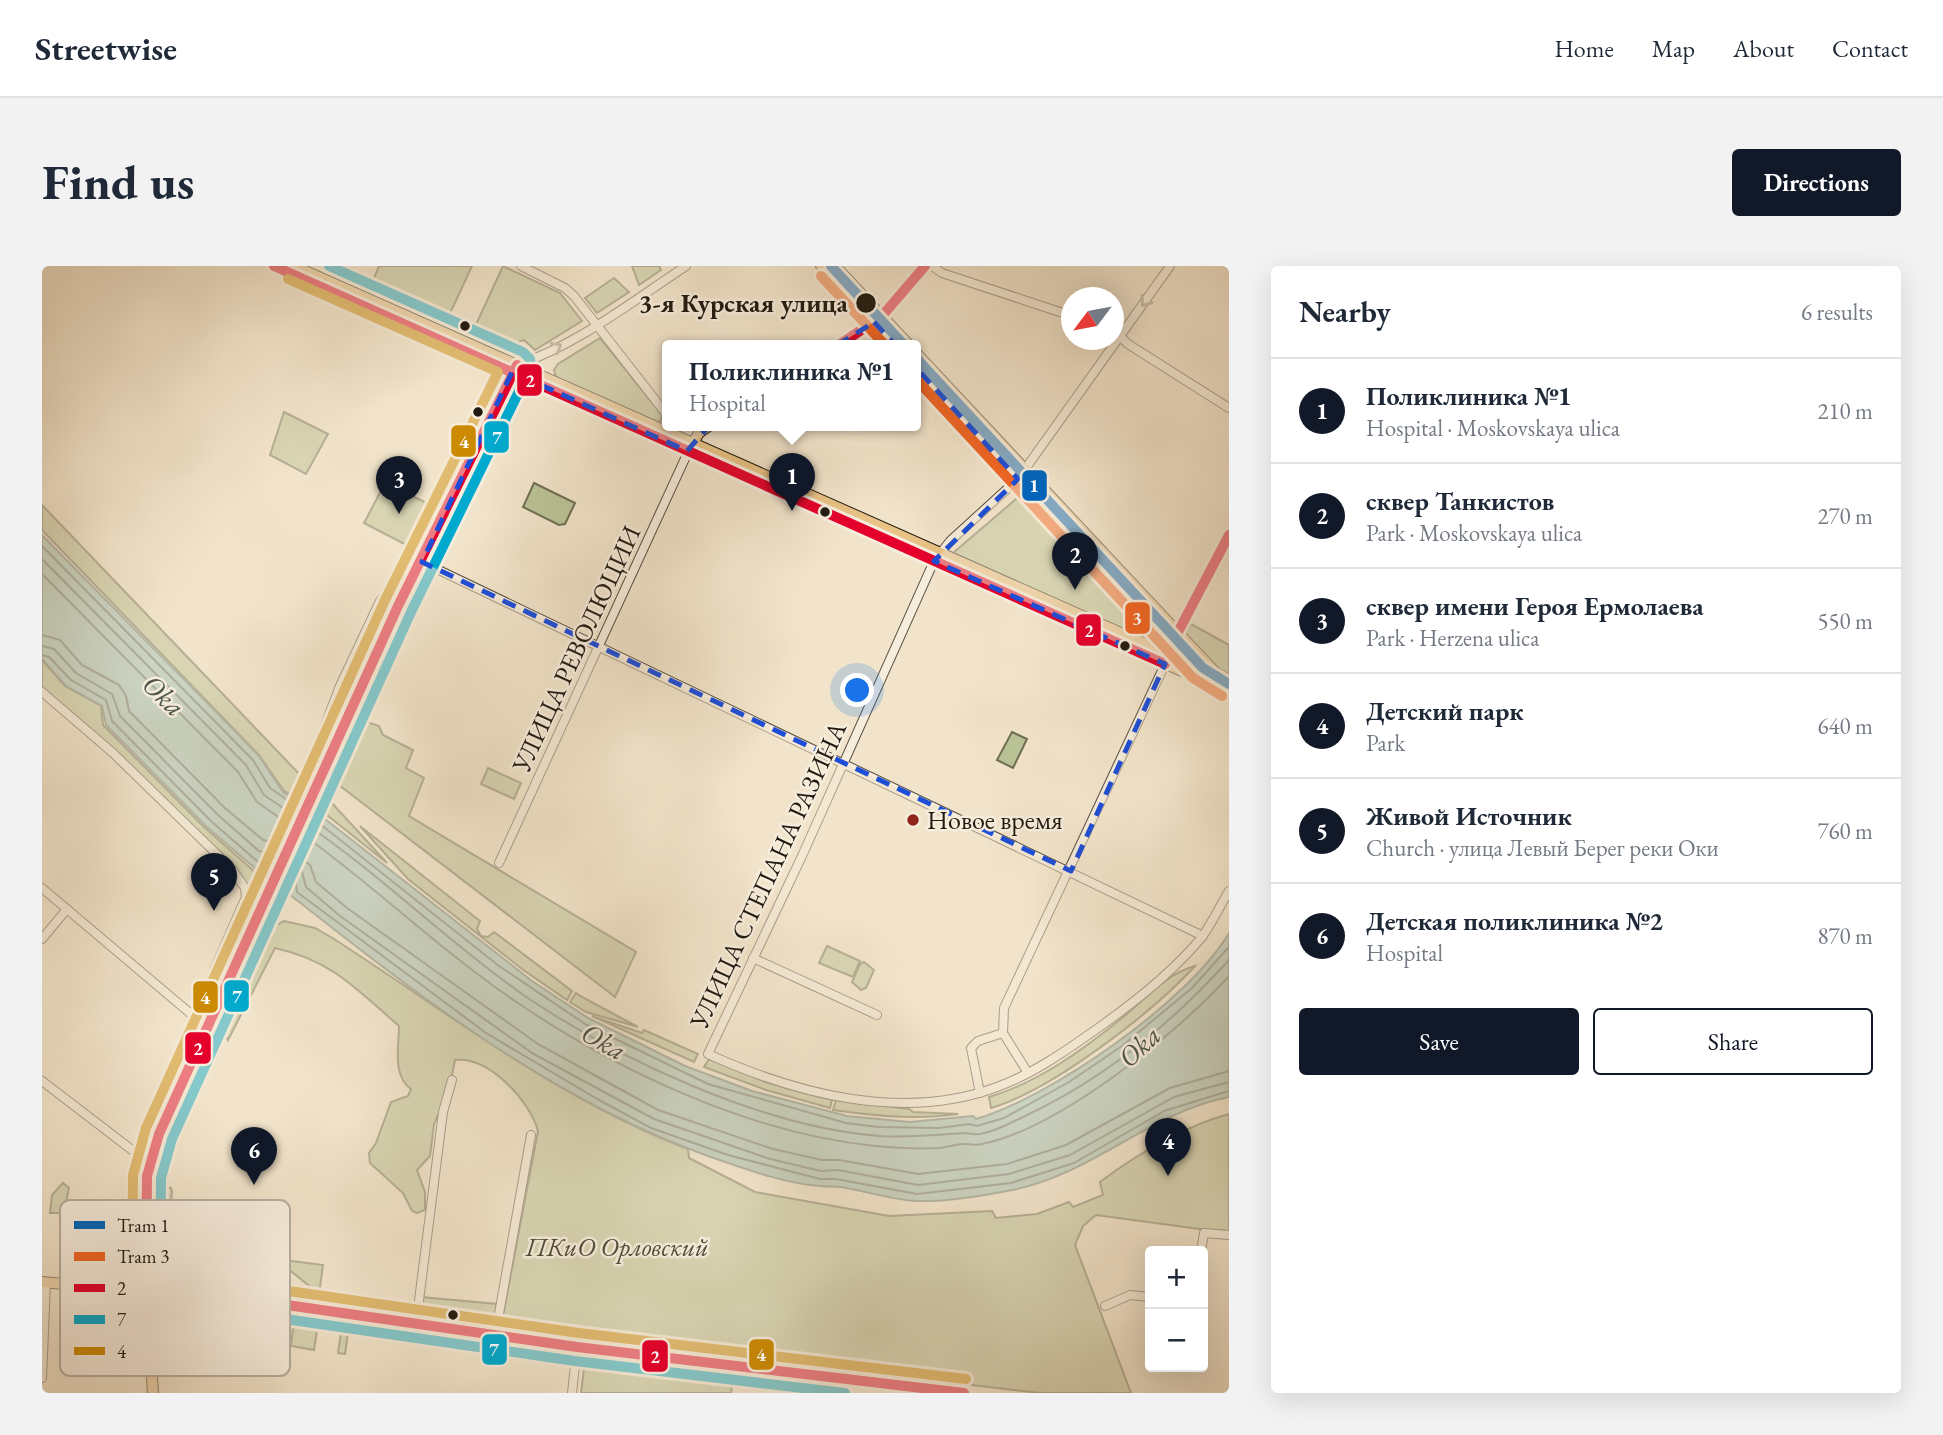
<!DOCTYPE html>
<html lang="en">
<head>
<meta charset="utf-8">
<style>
  :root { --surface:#fff; --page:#f2f2f3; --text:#1f2937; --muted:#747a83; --line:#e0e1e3; --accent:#111827 }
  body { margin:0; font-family:"EB Garamond",serif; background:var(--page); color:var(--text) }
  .controls { position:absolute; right:21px; bottom:21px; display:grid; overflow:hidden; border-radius:7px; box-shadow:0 7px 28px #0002 }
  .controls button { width:63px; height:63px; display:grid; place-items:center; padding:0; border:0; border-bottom:2px solid var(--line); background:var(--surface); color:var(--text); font:35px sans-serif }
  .compass { position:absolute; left:1019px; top:21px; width:63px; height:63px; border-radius:50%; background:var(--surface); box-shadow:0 7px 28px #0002; rotate:238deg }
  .you { position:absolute; left:816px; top:425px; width:24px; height:24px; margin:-18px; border:5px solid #fff; border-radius:50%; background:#1a73e8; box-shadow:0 0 0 10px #1a73e833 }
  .badge { display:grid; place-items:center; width:46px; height:46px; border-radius:50%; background:var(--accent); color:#fff; font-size:23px; font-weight:700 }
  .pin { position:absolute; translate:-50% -58px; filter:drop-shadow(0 2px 4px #0008) }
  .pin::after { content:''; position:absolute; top:37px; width:24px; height:21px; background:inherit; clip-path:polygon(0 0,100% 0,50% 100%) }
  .popup { position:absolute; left:620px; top:74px; width:259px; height:91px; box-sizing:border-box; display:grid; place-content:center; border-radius:7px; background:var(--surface); filter:drop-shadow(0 2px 5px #0005); font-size:23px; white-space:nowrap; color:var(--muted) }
  .popup b { font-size:26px; color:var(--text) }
  .popup::after { content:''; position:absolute; left:50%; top:100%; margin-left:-14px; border:14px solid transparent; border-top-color:var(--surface) }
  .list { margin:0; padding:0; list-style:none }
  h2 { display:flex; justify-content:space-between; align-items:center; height:91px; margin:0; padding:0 28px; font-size:30px }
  h2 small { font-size:23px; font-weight:400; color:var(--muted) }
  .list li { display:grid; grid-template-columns:46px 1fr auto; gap:21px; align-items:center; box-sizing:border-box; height:105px; padding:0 28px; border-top:2px solid var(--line) }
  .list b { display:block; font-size:26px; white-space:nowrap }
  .list p { margin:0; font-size:23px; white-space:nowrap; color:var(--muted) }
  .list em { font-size:23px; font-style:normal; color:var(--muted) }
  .actions { display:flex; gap:14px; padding:21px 28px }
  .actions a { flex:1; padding:16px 0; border:2px solid var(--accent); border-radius:7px; text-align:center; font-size:24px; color:var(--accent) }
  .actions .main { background:var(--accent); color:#fff }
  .map { position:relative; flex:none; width:1187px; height:1127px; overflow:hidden; border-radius:7px }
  header { display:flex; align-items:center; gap:42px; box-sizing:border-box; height:98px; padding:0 35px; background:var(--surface); border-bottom:2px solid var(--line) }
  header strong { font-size:33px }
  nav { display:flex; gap:38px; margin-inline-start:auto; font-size:24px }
  .intro { display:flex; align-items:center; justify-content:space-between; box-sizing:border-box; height:168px; padding:0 42px }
  h1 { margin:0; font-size:49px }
  .button { padding:18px 32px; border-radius:7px; background:var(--accent); color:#fff; font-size:24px; font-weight:700 }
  main { display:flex; gap:42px; padding:0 42px }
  aside { flex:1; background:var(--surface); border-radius:7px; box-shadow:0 7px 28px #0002 }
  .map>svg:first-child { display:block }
</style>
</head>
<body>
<header>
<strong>Streetwise</strong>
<nav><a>Home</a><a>Map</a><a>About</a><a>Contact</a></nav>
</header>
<div class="intro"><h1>Find us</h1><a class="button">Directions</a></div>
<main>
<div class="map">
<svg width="1187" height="1127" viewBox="0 0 1187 1127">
  <rect width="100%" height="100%" fill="#f2e4ca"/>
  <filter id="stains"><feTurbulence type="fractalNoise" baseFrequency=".00286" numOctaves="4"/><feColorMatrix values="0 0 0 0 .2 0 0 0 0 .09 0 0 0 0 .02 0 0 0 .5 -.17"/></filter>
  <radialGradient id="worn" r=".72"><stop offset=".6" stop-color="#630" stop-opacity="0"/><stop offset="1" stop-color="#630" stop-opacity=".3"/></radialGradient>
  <g fill="#bac497" stroke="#6e6f54" stroke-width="2">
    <path d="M337 0H430L405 54 329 19Z"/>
    <path d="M461 0 518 27 540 55 493 84 482 74 465 80 431 65Z"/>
    <path d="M590 0H617L619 4 597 19Z"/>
    <path d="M572 12 587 26 555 47 543 32Z"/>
    <path d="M558 72 621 150 617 157 514 112 512 104 516 98Z"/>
    <path d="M242 146 286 168 264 208 228 189Z"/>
    <path d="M343 217 391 240 370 282 322 257Z"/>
    <path d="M492 217 533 237 523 258 517 259 481 241Z"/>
    <path d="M980 228 1109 362V371L1101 374 911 287Z"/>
    <path d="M0 239 262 513 286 533 281 546 273 538 271 541 242 525 217 489 0 264Z"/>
    <path d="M1149 358 1187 379V408L1177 403 1142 370Z"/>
    <path d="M0 394 23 420 59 440 61 459 161 560 214 607H222L212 626 0 423Z"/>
    <path d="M322 455 337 460 341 469 371 484 364 502 382 512 367 550 594 686 573 731 293 516Z"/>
    <path d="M970 466 985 473 971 502 955 494Z"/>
    <path d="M446 502 479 517 472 533 439 518Z"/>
    <path d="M288 535 345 597 285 549Z"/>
    <path d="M318 560 438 655 435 663 439 670 446 671 452 666 530 725 525 734 480 703 366 613Z"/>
    <path d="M206 631 212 633 170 728 173 706Z"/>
    <path d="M242 655 273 662 292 673C407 747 517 834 646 883L647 892 713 926 847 950 950 945 954 952 995 948 1027 936 1031 941 1061 929 1058 916C1097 887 1140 861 1187 848V967L1054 949 1041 960 1033 979 1089 1127H998L534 1072 459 1060 496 865C488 835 447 790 413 794L407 824 392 858 388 890 375 904 383 926V944L375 947 370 945 361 927 328 897 327 887 334 877 349 836 366 830 369 823C350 810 357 780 357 760 314 723 291 695 233 682L186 774 179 761 223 665Z"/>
    <path d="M785 680 818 695 811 711 777 697Z"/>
    <path d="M822 696 832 704 824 722 819 724 810 716 818 698Z"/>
    <path d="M1153 700C1110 747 1010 824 949 842L947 831C995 817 1041 784 1080 752 1102 734 1125 707 1153 700Z"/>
    <path d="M534 727 540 731 596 761 544 746 528 736Z"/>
    <path d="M550 750 600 767 602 764 656 788 652 796Z"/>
    <path d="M667 793 724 816 790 834 788 842 724 824 662 801Z"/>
    <path d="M794 834 867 843 871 846 916 848C874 854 833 850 791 844Z"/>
    <path d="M21 917 27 922 22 947H8L10 929Z"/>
    <path d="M122 921 129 922 130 926 127 953H121L120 975 126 976V988L139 1007 191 1018 192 1015 214 1018 213 1022 127 1014 117 1001V925Z"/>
    <path d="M169 957 186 958 184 975 164 971V961Z"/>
    <path d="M234 993 281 999 277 1028Z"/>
    <path d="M379 1031 455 1038 451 1065 377 1056Z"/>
    <path d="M242 1046 329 1058 328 1069 306 1066 303 1088 296 1087 300 1060 235 1048Z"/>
    <path d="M252 1053 276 1057 272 1084 249 1080Z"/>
    <path d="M543 1094 691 1111 689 1127H539Z"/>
  </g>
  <path fill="#9bbfb6" stroke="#6a7d74" stroke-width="2" d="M0 269 217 490 241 526 278 549 490 715 546 752 643 800 710 825 805 850 868 856 931 850 934 853C1009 831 1146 736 1187 667V831C1108 846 1051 908 970 924 940 930 906 936 876 935 849 934 824 925 799 921 792 920 785 921 778 920 740 917 701 902 666 890 508 833 378 731 247 628V615L226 600 215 604 165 561 64 459 60 440 24 420 0 393Z"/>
  <path fill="#f2e4ca" d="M259 531 275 542 242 616 226 604Z"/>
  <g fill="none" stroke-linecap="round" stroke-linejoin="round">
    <g stroke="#5e6c63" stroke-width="2">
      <path d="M0 280 211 494 228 522 257 542"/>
      <path d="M0 293 204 499 222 529 253 550"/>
      <path d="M0 308 196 506 215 536 249 560"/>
      <path d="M0 369 18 374 40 399 77 419 84 430 87 445 183 542 221 574 241 578"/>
      <path d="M0 380 12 383 34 407 70 428 78 450 176 549 217 585 236 588"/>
      <path d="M0 389 7 391 29 414 64 434 70 455 170 556 215 595 232 596"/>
      <path d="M268 550 457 700 543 758 666 818 804 857 836 861 897 862 927 858 935 860 962 852 1027 816 1080 780 1150 722 1187 681"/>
      <path d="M264 558C340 610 405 675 480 728 575 793 721 861 837 870 866 872 894 869 923 867 928 867 933 869 938 868 955 865 968 857 983 850 1060 814 1130 757 1187 694"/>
      <path d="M260 568C334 621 400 686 476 737 577 806 711 868 833 880 854 882 877 883 898 882 907 881 916 877 924 878 930 878 934 880 940 878 1016 863 1136 767 1187 710"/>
      <path d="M251 586 268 599 274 616 305 642 496 778 616 844 731 883 780 894H797L876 908 965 898 1024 879 1128 822 1187 805"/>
      <path d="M247 595 260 606 264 621 298 650 490 787 612 853 728 893 779 905 796 904 876 919 967 908 1028 889 1132 831 1187 816"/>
      <path d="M243 604 253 611 255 626 444 767 557 834 609 862 686 889 778 913H794L875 928 969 917 1032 897 1122 845 1187 825"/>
    </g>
    <defs>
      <g id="minor">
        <path d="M479 0 523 22 532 30 622 145 626 154"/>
        <path d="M890 0 900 7 1030 50"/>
        <path d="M1128 0 976 213 908 275 892 295 760 590 666 788C754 828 861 856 955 821 991 808 1025 784 1056 762 1093 736 1131 706 1160 671 1170 657 1178 640 1187 625"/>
        <path d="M1072 65 1086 78 1187 142"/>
        <path d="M475 99C535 79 591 35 644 0"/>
        <path d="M380 296 1161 670"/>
        <path d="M372 311 366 346 297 502 289 509 279 507 271 498 272 488 298 420 338 335 346 325Z"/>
        <path d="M1130 382 1187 269"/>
        <path d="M0 426 71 487 190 603 203 622 204 631 172 704 168 731 155 753 0 622"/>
        <path d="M457 597 646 186"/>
        <path d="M0 673 25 643"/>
        <path d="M711 692 835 749"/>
        <path d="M986 807 961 767 962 742 1125 394"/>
        <path d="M0 815 107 897"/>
        <path d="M938 827 929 782 936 775 961 767"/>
        <path d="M1159 985 1162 967 1187 969"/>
        <path d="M1063 1040 1088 1029 1108 1031"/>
        <path d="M374 1058 401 846 410 814"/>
        <path d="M453 1070 489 869"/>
        <path d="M0 1112 4 1016"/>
        <path d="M530 1127 535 1081"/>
        <path d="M800 1127 801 1113"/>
      </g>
      <g id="major">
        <path d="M232 0 1187 426"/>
        <path d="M252 0 1187 415"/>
        <path d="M779 0 853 79"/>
        <path d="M793 0 867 79"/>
        <path d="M797 79 840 50 883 0"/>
        <path d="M874 87 1173 406"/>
        <path d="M874 102 1145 395"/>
        <path d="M648 182 657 167 668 159"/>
        <path d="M354 344 385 287 473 103"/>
        <path d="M0 1016 252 1040 535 1081 922 1127"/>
        <path d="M111 1127 104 1023 107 897 145 802 221 637"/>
      </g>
    </defs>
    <use href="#minor" stroke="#554c3e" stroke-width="10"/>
    <use href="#major" stroke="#211a10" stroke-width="12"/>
    <use href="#minor" stroke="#f7eddd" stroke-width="8"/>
    <use href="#major" stroke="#e9c285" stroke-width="10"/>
    <defs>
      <path id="major-bridge" d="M221 637 354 344"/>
    </defs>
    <use href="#major-bridge" stroke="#211a10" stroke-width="12" stroke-linecap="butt"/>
    <use href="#major-bridge" stroke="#e9c285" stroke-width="10"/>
    <defs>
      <g id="bus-1">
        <path d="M232 0 1123 398 1135 368 1187 269"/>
        <path d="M797 79 840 50 883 0"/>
        <path d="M104 1023 105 910 117 868 356 340 475 99"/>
        <path d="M104 1023 252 1040 535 1081 922 1127"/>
      </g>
      <g id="bus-2">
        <path d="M118 1023 119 912 130 873 369 346 489 101 488 93 481 86 287 0"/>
        <path d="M102 1037 250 1054 533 1095 803 1127"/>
      </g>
      <g id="bus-3">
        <path d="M106 1009 254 1026 537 1067 924 1113"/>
        <path d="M90 1023 91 909 104 862 343 334 456 106 246 13"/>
      </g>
    </defs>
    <use href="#bus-1" stroke="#f7eddd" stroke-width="16"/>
    <use href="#bus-2" stroke="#f7eddd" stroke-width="16"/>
    <use href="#bus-3" stroke="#f7eddd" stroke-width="16"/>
    <use href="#bus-1" stroke="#e4002b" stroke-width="10"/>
    <use href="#bus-2" stroke="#00a9ce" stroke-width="10"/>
    <use href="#bus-3" stroke="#cc8a03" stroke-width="10"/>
    <defs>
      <g id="tram-1">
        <path d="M789 0 862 79"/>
        <path d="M874 92 1161 402 1187 418"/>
      </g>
      <g id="tram-2">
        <path d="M779 10 843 79"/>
        <path d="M874 113 1151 412 1180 430"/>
      </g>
    </defs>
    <use href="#tram-1" stroke="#f7eddd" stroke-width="16"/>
    <use href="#tram-2" stroke="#f7eddd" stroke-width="16"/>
    <use href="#tram-1" stroke="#0065bd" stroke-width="10"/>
    <use href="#tram-2" stroke="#f26522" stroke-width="10"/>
  </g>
  <defs><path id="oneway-chevron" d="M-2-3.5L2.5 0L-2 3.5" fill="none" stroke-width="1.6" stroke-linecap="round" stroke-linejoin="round" transform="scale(1.75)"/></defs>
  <g stroke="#978e81">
    <use href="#oneway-chevron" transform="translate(1103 36) rotate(125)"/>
    <use href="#oneway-chevron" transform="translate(515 81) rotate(-30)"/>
  </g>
  <path d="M0 0H1187V1127H0ZM832 56 976 213 892 295 1123 398 1029 605 380 296 470 106 645 185 666 161Z" fill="#f2e4ca" fill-opacity=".55" fill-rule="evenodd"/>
  <path fill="none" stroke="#1d4ed8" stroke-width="5" stroke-dasharray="14 9" stroke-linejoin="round" d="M832 56 976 213 892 295 1123 398 1029 605 380 296 470 106 645 185 666 161Z"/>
  <g fill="#211a10" stroke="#f7eddd" stroke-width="2.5">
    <circle cx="824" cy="37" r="11"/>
    <circle cx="423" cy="60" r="6"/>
    <circle cx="436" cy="146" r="6"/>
    <circle cx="783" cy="246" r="6"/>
    <circle cx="1083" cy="380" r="6"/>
    <circle cx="411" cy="1049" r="6"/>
  </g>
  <circle fill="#8f2418" stroke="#f7eddd" stroke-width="2.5" cx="871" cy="554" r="7"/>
  <g text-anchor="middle" stroke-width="5" stroke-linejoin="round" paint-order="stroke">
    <g font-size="26" font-weight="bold" fill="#211a10" stroke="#f7eddd" text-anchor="end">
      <text x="806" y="46">3-я Курская улица</text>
    </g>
    <g font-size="26" fill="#211a10" stroke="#f7eddd">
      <text transform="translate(534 383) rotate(-65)" y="9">УЛИЦА РЕВОЛЮЦИИ</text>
      <text transform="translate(726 609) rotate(-65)" y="9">УЛИЦА СТЕПАНА РАЗИНА</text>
    </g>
    <g font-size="26" fill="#211a10" stroke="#f7eddd" text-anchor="start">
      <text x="885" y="563">Новое время</text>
    </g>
    <g font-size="26" font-style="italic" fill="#4f4d38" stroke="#f7eddd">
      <text x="575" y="990">ПКиО Орловский</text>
    </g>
    <g font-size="28" font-style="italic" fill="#4c544a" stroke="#f7eddd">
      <text transform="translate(122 429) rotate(44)" y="10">Oka</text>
      <text transform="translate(562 775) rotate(30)" y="10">Oka</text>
      <text transform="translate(1097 780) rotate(-43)" y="10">Oka</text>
    </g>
  </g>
  <rect x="18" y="934" width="230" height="176" rx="10" fill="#f7eddd" stroke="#b7aea0" stroke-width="2"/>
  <rect x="32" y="955" width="31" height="8" fill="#0065bd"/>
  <rect x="32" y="986" width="31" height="9" fill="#f26522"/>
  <rect x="32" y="1018" width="31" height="8" fill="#e4002b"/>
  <rect x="32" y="1049" width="31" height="9" fill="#00a9ce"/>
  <rect x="32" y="1081" width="31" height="8" fill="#cc8a03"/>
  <g font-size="19" fill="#211a10">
    <text x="75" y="966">Tram 1</text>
    <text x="75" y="997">Tram 3</text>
    <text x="75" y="1029">2</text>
    <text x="75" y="1060">7</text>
    <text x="75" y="1092">4</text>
  </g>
  <g stroke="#f7eddd" stroke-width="2.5">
    <rect x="474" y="97" width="27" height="34" rx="7" fill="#e4002b"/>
    <rect x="441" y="154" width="27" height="34" rx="7" fill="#00a9ce"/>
    <rect x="408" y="158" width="27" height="34" rx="7" fill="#cc8a03"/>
    <rect x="979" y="203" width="27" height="33" rx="7" fill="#0065bd"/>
    <rect x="1082" y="335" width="27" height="34" rx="7" fill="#f26522"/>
    <rect x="1033" y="347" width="27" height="34" rx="7" fill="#e4002b"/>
    <rect x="181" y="713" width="27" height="34" rx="7" fill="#00a9ce"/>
    <rect x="150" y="714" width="27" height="34" rx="7" fill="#cc8a03"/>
    <rect x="142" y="765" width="28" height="34" rx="7" fill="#e4002b"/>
    <rect x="439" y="1067" width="27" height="33" rx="7" fill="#00a9ce"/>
    <rect x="706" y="1072" width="27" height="33" rx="7" fill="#cc8a03"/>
    <rect x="599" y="1073" width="28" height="34" rx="7" fill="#e4002b"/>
  </g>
  <g font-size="19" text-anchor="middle" font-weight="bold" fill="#fff">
    <text x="488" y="121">2</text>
    <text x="455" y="178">7</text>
    <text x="422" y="182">4</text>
    <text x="992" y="226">1</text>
    <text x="1095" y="359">3</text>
    <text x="1047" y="371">2</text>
    <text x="195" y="737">7</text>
    <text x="163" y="738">4</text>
    <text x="156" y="789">2</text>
    <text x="452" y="1090">7</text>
    <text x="719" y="1095">4</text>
    <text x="613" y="1097">2</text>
  </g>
  <rect width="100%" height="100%" filter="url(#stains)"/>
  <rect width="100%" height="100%" fill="url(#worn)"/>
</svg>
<div class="controls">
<button>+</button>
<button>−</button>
</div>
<svg class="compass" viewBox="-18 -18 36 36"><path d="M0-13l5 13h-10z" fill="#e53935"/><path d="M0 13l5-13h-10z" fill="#747a83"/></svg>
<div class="you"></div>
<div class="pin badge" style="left:750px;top:245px">1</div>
<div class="popup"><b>Поликлиника №1</b>Hospital</div>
<div class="pin badge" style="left:1033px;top:324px">2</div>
<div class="pin badge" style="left:357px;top:248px">3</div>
<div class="pin badge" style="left:1126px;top:910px">4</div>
<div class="pin badge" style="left:172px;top:645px">5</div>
<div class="pin badge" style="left:212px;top:919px">6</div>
</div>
<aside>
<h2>Nearby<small>6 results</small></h2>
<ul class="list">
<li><span class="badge">1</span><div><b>Поликлиника №1</b><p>Hospital · Moskovskaya ulica</p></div><em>210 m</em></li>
<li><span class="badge">2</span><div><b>сквер Танкистов</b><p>Park · Moskovskaya ulica</p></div><em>270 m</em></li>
<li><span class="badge">3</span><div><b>сквер имени Героя Ермолаева</b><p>Park · Herzena ulica</p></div><em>550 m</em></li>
<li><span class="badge">4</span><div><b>Детский парк</b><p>Park</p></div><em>640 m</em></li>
<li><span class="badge">5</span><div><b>Живой Источник</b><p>Church · улица Левый Берег реки Оки</p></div><em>760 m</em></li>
<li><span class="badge">6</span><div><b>Детская поликлиника №2</b><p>Hospital</p></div><em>870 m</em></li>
</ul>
<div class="actions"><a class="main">Save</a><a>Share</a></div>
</aside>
</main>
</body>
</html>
